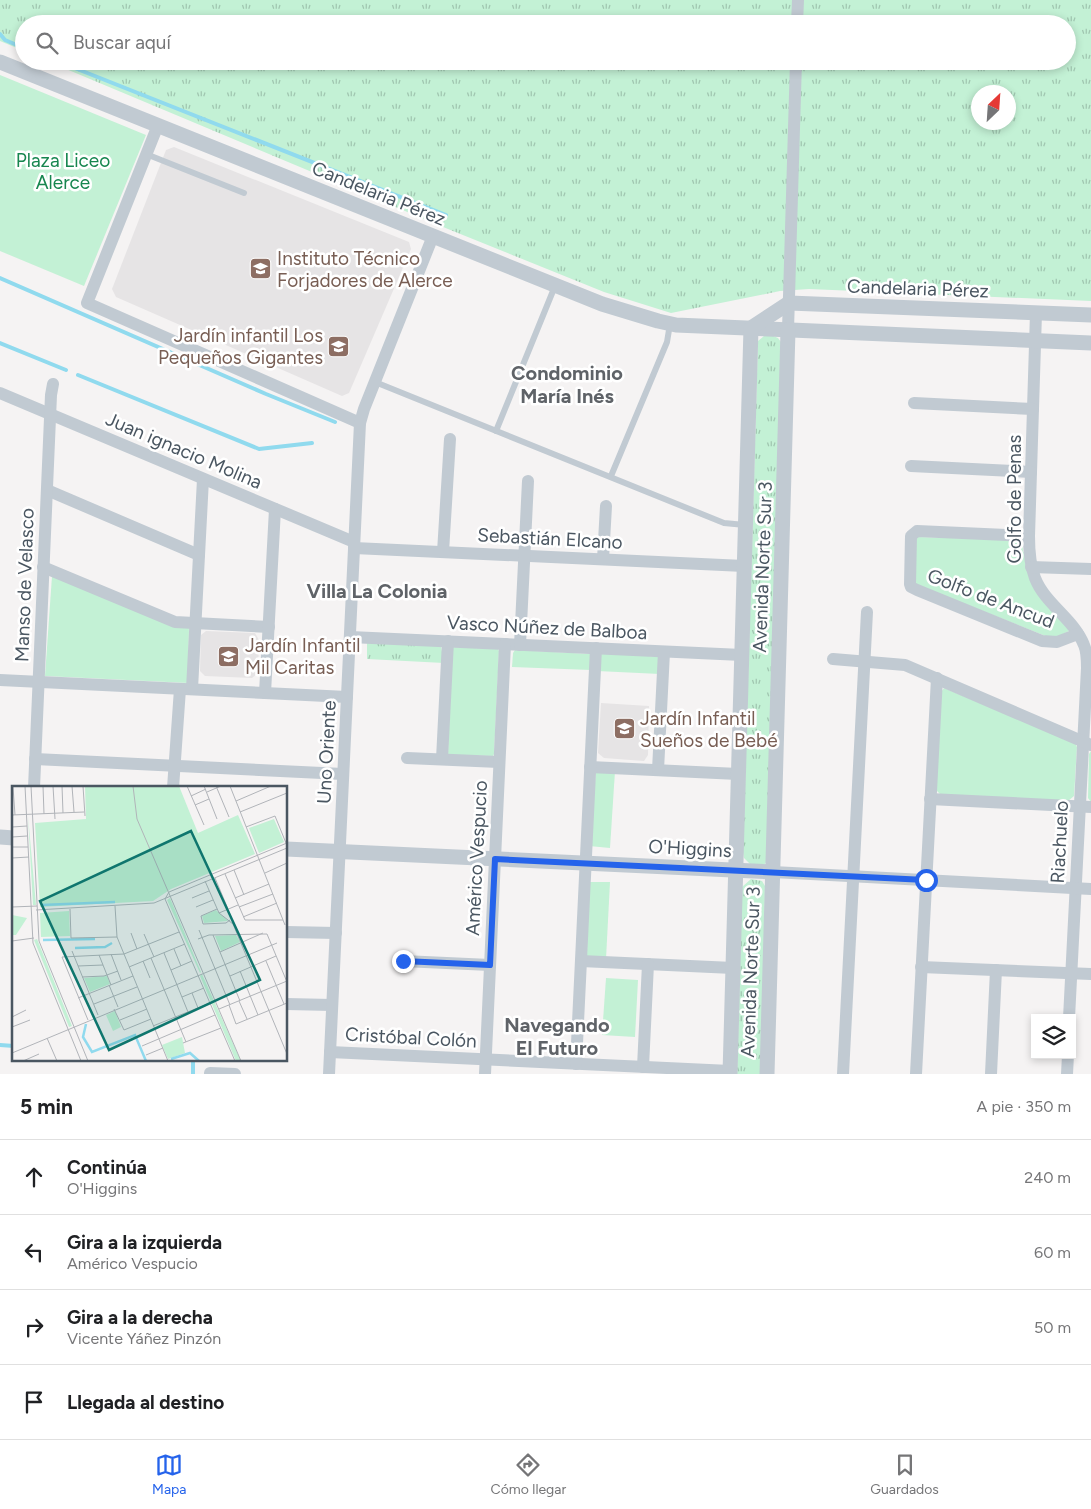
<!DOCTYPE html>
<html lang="es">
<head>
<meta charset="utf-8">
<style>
  :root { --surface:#fff; --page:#f6f6f6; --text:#202124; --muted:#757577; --line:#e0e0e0; --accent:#2563eb }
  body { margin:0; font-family:Figtree,sans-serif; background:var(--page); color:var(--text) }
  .controls { position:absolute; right:15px; bottom:15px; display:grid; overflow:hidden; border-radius:0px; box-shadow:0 2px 8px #0003 }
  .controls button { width:45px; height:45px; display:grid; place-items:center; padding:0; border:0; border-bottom:1px solid var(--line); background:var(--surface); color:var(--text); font:25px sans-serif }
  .compass { position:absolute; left:971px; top:85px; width:45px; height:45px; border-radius:50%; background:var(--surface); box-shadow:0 2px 8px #0003; rotate:25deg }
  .stop { position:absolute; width:15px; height:15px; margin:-11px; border:4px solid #2563eb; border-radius:50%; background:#fff }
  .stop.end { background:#2563eb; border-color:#fff; box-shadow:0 1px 5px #0008 }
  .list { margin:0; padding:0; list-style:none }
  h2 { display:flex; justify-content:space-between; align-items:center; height:65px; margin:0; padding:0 20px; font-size:21px }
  h2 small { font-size:16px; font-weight:400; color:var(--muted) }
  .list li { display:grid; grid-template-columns:32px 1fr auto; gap:15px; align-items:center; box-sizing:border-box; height:75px; padding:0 20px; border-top:1px solid var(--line) }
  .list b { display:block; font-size:19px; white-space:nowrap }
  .list p { margin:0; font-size:16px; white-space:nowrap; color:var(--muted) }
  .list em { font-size:16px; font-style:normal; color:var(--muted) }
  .icon { flex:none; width:28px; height:28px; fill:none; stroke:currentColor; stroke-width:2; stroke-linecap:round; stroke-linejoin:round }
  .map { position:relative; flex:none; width:1091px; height:1074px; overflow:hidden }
  .search { position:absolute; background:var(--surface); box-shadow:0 2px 8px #0003; left:15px; right:15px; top:15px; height:55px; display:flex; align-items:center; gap:12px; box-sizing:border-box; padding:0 18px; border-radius:28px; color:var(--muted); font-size:19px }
  .sheet { height:365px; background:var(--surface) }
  nav { display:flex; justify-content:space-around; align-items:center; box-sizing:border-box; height:70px; border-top:1px solid var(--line); background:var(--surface); font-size:14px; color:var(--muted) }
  nav a { display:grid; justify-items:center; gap:2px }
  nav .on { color:var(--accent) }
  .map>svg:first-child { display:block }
</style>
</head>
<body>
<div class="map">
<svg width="1091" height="1074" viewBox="0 0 1091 1074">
  <defs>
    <pattern id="grass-tufts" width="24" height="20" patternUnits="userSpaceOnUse" patternTransform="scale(1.25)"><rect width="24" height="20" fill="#c3f1d5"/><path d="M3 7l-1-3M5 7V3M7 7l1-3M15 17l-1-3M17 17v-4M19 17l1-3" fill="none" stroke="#a0c6b0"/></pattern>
  </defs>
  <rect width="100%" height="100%" fill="#f5f3f3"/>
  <g fill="#e6e4e5">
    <path d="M174 147 409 242 411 249 349 393 342 396 116 297 112 289 166 150Z"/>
    <path d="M206 631 255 633 259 640 258 673 252 678 205 676 200 671 201 635Z"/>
    <path d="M601 703 649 706 648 755 644 761 604 758 598 753Z"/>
  </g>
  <g fill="url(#grass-tufts)" fill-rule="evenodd">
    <path d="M0 0H1091V301L809 289 780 291 671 313 604 292 448 229 47 61H1067V24H24V51L0 41ZM978 92H1008V122H978Z"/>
    <path d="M771 335 778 338 781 342 767 861 764 865H751L744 858 743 852 758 341 764 336Z"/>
    <path d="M367 641 441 646 444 663 367 659Z"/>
    <path d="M751 879 762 881 765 886 762 1074H737L742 887Z"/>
  </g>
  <g fill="#c3f1d5">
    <path d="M0 75 146 135 84 286 0 251Z"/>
    <path d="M918 537 1020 540 1022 543 1023 551 1069 631 1053 639 915 584 914 543Z"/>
    <path d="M52 576 189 627 188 683 45 676Z"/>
    <path d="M451 647 498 649 499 651 494 754 493 756 448 755Z"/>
    <path d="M515 650 591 654V670L512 667 513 653Z"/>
    <path d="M604 652 659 657 660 674 597 671 598 657Z"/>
    <path d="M944 688 1075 743 1077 747 1074 796 1068 801 941 795 935 789 941 692Z"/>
    <path d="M1091 751V802L1088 798 1089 754Z"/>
    <path d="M615 771 610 848 589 846 596 772Z"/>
    <path d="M588 882H610L606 959 587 956Z"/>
    <path d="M606 978 638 980 635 1037 602 1035Z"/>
  </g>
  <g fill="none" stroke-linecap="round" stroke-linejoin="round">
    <g stroke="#90daee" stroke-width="4">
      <path d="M0 34 5 40 24 48"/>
      <path d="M57 61 446 215"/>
      <path d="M0 278 266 394 335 422"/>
      <path d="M0 343 66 370"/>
      <path d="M78 375 259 449 312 443"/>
      <path d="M0 1045 14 1046"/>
      <path d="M193 1074V1060"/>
    </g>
    <g stroke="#c1cad2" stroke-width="6">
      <path d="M146 154 244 193"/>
      <path d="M375 382 724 523 745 525"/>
      <path d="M496 431 555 286"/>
      <path d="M611 476 667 342 670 324"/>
    </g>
    <g stroke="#c1cad2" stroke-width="12">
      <path d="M797 24 798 0"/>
      <path d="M158 125 87 303 360 423"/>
      <path d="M1036 313 1029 536C1029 550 1030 565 1035 578 1045 604 1074 619 1084 645 1087 652 1087 660 1087 668L1069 1018"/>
      <path d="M788 330 796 61"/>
      <path d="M0 393 354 542"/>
      <path d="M914 403 1033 409"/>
      <path d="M911 466 1031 472"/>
      <path d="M47 490 199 555"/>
      <path d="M1029 536 917 531 911 536 910 584 911 587 917 590 1042 641 1057 642 1078 634"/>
      <path d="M354 548 744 566"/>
      <path d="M443 552 450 439"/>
      <path d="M603 559 606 506"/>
      <path d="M43 567 175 622 269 627"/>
      <path d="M1031 567 1091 569"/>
      <path d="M350 637 742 655"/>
      <path d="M520 645 528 481"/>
      <path d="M833 659 905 665 1091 745"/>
      <path d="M0 680 347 697"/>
      <path d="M192 689 203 479"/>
      <path d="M265 693 275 509"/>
      <path d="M407 758 499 762"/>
      <path d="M35 759 343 774"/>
      <path d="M442 759 448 641"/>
      <path d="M590 767 738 774"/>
      <path d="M658 770 664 652"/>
      <path d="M34 788 51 395 53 384"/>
      <path d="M173 788 180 689"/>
      <path d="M930 799 1091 807"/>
      <path d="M773 872 1091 889"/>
      <path d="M286 932 336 933"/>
      <path d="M403 961 490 965"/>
      <path d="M581 961 733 968"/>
      <path d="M921 967 1091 974"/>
      <path d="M286 1004 332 1005"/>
      <path d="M330 1052 730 1071"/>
      <path d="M576 1064 596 648"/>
      <path d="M643 1067 648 964"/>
      <path d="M210 1073 235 1074"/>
      <path d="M329 1074 360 423 364 409 433 236"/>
      <path d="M485 1074 505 644"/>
      <path d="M843 1074 867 612"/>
      <path d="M916 1074 937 678"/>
      <path d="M991 1074 996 970"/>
      <path d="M1067 1074 1068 1055"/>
    </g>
    <g stroke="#c1cad2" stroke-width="15">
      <path d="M0 62 602 304 658 321 676 325 1091 343"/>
      <path d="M0 837 14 838"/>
      <path d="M286 849 773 872"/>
      <path d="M730 1074 751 328 789 303 1091 315"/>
      <path d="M767 1074 788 330"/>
    </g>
  </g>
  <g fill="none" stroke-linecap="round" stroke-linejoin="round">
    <path stroke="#2563eb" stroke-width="6" d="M403 961 490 965 495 859 926 880"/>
  </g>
  <defs>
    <symbol id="school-square" viewBox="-11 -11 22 22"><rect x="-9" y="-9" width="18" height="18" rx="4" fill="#8d6e63" stroke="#fff"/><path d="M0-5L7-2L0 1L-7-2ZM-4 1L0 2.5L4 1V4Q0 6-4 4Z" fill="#fff"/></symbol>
  </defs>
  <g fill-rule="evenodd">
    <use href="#school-square" x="248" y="256" width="25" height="25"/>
    <use href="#school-square" x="326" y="334" width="25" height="25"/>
    <use href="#school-square" x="216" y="644" width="25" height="25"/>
    <use href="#school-square" x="612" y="716" width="25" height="25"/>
  </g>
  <g text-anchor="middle" stroke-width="5" stroke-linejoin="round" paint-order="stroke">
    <g font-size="19" fill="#17864f" stroke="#fff">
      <text x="63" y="167">Plaza Liceo<tspan x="63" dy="22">Alerce</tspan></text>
    </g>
    <g font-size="19" fill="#4a5661" stroke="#fff">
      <text transform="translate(379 193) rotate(22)" y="7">Candelaria Pérez</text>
      <text transform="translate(918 288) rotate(2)" y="7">Candelaria Pérez</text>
      <text transform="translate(184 450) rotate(23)" y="7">Juan ignacio Molina</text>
      <text transform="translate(1014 499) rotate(-90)" y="7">Golfo de Penas</text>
      <text transform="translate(550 538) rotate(3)" y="7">Sebastián Elcano</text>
      <text transform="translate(762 567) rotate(-88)" y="7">Avenida Norte Sur 3</text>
      <text transform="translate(24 585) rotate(-88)" y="7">Manso de Velasco</text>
      <text transform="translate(991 598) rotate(21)" y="7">Golfo de Ancud</text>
      <text transform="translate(547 627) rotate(3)" y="7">Vasco Núñez de Balboa</text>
      <text transform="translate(326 752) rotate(-87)" y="7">Uno Oriente</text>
      <text transform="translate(1059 842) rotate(-87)" y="7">Riachuelo</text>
      <text transform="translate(690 848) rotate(3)" y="7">O'Higgins</text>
      <text transform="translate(476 858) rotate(-87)" y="7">Américo Vespucio</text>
      <text transform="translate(750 972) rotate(-88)" y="7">Avenida Norte Sur 3</text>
      <text transform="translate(411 1037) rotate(3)" y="7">Cristóbal Colón</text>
    </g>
    <g font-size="19" fill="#785e54" stroke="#fff" text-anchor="start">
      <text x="277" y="265">Instituto Técnico<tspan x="277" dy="22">Forjadores de Alerce</tspan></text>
      <text x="323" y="342" text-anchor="end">Jardín infantil Los<tspan x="323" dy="22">Pequeños Gigantes</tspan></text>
      <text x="245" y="652">Jardín Infantil<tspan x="245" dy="22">Mil Caritas</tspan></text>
      <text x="640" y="725">Jardín Infantil<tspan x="640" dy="22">Sueños de Bebé</tspan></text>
    </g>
    <g font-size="20" font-weight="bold" fill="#5f6368" stroke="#fff">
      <text x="567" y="380">Condominio<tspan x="567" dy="23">María Inés</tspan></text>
      <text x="377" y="598">Villa La Colonia</text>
      <text x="557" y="1032">Navegando<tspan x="557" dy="23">El Futuro</tspan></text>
    </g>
  </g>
  <g transform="translate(12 786)">
    <rect width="275" height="275" fill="#f5f3f3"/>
    <path d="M73 0H167L186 47 226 29 243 68 159 103 141 115 28 121 23 37 74 33ZM158 112 189 186 188 187 155 114ZM0 129 15 132 4 149H0ZM190 188 229 275H224L188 190Z" fill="#c3f1d5"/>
    <path d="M16 30 24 119H21ZM262 33 272 56 247 67 237 42ZM204 124 216 135 192 137 190 130ZM57 125 58 150 29 151 28 127ZM224 149 228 156 209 165 203 150ZM25 153 60 240 57 241 22 154ZM95 190 98 198 78 206 72 192ZM103 225 109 241 101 245 94 229ZM170 251 173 267 156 273 150 259Z" fill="#c3f1d5"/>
    <path fill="none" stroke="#90daee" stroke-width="2.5" d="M29 119 103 116M31 154 83 153M63 162 93 161 100 157M74 238 71 251 80 266 123 249 134 275M159 273 178 267 187 275"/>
    <path fill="none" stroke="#b1b4b9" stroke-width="1" d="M13 0 21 157 69 275M19 0 27 155 76 275M31 0 32 28M41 0 43 33M50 0 51 27M60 0 62 26M71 0 73 30M121 0 125 33 229 275M175 0 192 39M192 0 205 33M204 0 217 31M218 0 273 139M1 1 3 29M195 6 209 0M179 10 194 3M224 15 259 0M183 19 197 13M228 26 275 7M0 29 72 26M0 41 15 40M234 41 263 30 274 57M0 51 15 50M0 61H16M0 72 17 71M222 84 232 109M253 87 275 77M213 88 233 134H271M203 92 216 123M193 95 207 127 221 138 275 268M180 112 197 105M223 112 257 98M103 120 105 151 156 275M0 121 25 120M184 121 201 114M227 121 261 108M58 123 59 152 105 151M205 123 189 130 191 138 214 137 218 134M24 124 142 117 275 62M207 127 226 119M231 131 265 117M187 144 218 219M119 147 125 163M132 148 142 171M201 149 228 215M186 153 197 149 255 148 275 196M0 155 22 152M162 163 169 180M60 165 86 229M208 166 251 147M152 167 176 226M99 168 109 194M112 168 167 146M87 169 99 199M139 172 174 256M131 175 138 192M254 175 272 218M66 180 91 179M117 181 173 158M159 184 180 175M228 185 246 229M218 190 264 170M70 191 92 190 106 185M97 199 106 221M180 207 186 222M170 211 192 202M66 212 121 190M227 215 235 233M82 218 125 201M217 219 224 238 275 217M102 223 112 244 139 233M207 223 275 195M0 231 14 224M76 234 50 171 112 168M108 234 135 223M141 240 198 217M0 241 18 234M126 250 143 243M35 252 45 275M171 257 209 242M130 260 203 229M0 267 265 157M134 269 151 262M11 275 27 268M223 275 153 113 157 106 275 57"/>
    <path fill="#0f766e" fill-opacity="0.15" stroke="#0f766e" stroke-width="2.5" d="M179 45 248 194 97 264 28 115Z"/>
    <rect width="275" height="275" fill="none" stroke="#4a5661" stroke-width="2.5"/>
  </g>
</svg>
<div class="controls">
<button><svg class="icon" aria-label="layers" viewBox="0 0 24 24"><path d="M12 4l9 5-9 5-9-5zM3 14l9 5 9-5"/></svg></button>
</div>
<svg class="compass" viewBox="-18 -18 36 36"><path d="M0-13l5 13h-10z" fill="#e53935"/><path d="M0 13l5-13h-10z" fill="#757577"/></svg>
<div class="stop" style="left:926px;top:880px"></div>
<div class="stop end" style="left:403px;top:961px"></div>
<div class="search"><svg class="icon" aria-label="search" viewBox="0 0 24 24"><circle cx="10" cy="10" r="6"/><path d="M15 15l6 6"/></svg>Buscar aquí</div>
</div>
<section class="sheet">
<h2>5 min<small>A pie · 350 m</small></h2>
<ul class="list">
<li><svg class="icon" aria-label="ahead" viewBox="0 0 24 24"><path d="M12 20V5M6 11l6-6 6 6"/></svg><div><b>Continúa</b><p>O'Higgins</p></div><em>240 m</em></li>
<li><svg class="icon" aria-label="left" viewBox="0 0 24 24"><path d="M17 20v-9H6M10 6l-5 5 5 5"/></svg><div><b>Gira a la izquierda</b><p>Américo Vespucio</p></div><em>60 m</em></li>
<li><svg class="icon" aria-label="right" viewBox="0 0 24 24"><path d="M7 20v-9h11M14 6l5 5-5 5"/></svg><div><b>Gira a la derecha</b><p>Vicente Yáñez Pinzón</p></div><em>50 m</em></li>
<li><svg class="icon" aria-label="arrive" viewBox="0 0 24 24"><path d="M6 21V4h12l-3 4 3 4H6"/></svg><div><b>Llegada al destino</b></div></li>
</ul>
</section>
<nav>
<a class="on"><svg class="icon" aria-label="map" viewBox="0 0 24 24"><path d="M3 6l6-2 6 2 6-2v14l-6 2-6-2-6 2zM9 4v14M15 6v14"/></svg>Mapa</a>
<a><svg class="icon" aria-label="directions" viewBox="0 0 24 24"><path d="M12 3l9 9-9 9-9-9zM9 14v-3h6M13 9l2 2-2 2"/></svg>Cómo llegar</a>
<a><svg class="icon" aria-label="saved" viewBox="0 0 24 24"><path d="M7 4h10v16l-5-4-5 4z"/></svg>Guardados</a>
</nav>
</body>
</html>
